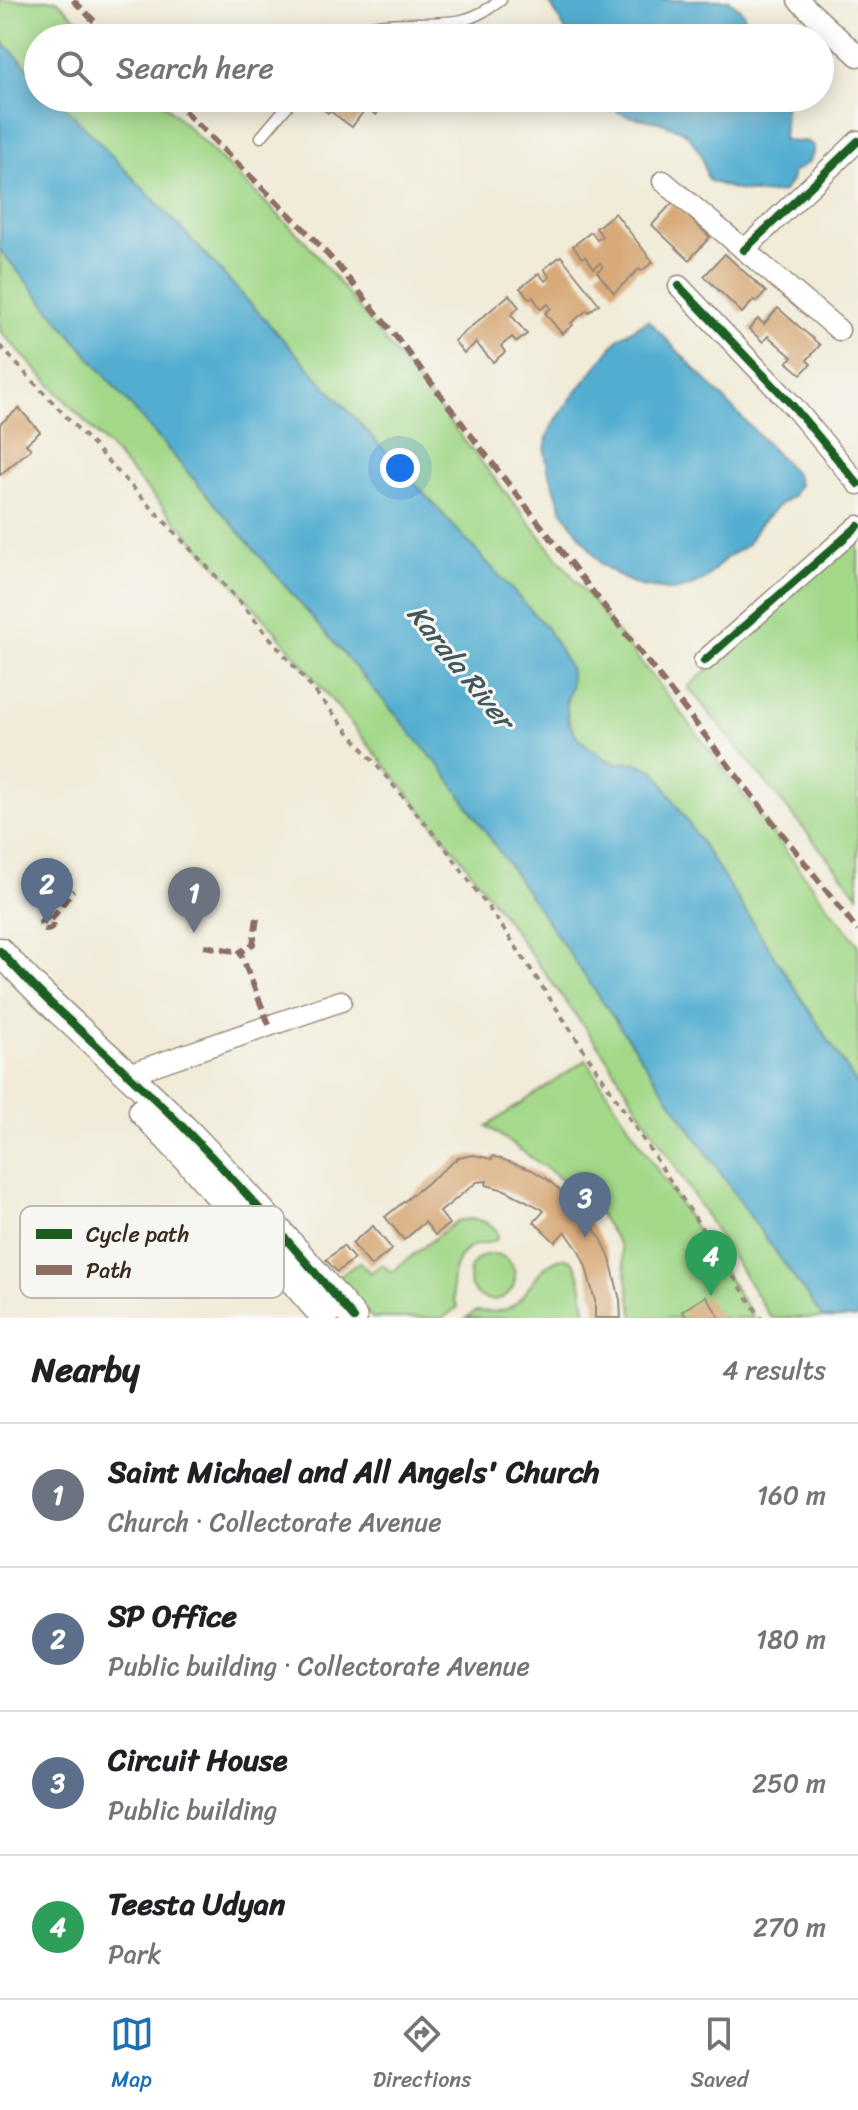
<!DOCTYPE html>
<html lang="en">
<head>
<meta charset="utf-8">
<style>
  :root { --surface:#fff; --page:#f6f6f6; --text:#202124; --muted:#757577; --line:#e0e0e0; --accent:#1f6fb2 }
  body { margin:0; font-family:Sriracha,sans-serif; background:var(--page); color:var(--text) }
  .you { position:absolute; left:400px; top:468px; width:28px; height:28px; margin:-20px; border:6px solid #fff; border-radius:50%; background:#1a73e8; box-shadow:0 0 0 12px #1a73e833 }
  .badge { display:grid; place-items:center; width:52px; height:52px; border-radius:50%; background:var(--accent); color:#fff; font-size:26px; font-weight:700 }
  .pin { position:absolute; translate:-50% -66px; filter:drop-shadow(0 2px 4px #0008) }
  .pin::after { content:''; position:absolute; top:42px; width:28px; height:24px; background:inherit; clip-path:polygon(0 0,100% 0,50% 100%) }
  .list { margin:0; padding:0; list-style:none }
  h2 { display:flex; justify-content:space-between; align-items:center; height:104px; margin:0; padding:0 32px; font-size:34px }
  h2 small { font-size:26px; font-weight:400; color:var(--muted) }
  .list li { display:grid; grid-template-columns:52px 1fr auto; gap:24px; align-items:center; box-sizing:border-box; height:144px; padding:0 32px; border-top:2px solid var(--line) }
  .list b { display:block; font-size:30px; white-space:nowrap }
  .list p { margin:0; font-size:26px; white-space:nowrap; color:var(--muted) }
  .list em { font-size:26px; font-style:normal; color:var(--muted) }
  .icon { flex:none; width:44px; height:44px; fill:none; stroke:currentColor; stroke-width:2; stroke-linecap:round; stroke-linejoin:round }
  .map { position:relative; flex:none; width:858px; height:1318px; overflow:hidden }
  .search { position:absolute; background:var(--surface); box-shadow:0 4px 20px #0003; left:24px; right:24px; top:24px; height:88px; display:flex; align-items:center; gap:20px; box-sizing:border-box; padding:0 28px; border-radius:44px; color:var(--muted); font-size:30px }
  .sheet { height:680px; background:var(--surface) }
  nav { display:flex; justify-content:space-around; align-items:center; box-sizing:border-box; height:112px; border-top:2px solid var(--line); background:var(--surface); font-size:22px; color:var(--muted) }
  nav a { display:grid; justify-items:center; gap:4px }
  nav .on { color:var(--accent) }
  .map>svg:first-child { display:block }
</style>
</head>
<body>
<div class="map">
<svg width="858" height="1318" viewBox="0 0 858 1318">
  <rect width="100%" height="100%" fill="#f6f6f2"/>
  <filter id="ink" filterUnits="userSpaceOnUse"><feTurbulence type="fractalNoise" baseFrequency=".0125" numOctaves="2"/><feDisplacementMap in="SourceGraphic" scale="16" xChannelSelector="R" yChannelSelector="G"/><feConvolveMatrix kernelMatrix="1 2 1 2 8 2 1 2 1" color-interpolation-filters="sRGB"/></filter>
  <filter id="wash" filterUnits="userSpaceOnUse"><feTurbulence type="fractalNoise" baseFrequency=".006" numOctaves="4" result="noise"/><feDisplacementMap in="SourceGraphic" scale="32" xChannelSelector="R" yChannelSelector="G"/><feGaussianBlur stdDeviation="1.8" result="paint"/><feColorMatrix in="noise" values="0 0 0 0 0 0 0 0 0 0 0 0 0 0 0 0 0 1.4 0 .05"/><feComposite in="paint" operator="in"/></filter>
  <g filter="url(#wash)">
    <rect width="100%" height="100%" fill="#f1ebd8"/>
    <g fill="#a3d889" stroke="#6f8154" stroke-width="2">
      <path d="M0 0H57L96 38H38V83L0 42Z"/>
      <path d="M52 98H158L307 243 686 719 819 895 858 944V1086L655 771C647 768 639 763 631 763 624 762 619 764 612 762 581 749 557 721 571 687Z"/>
      <path d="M0 213 313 587 832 1318H771L604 1054 461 858 272 627 107 445 0 331Z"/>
      <path d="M858 536V895L688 687Z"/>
      <path d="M586 1060 754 1318H634L621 1247 589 1199 487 1126Z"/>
      <path d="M470 1219C482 1220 489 1222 497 1231V1239C489 1245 480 1242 471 1247 452 1257 447 1290 458 1307L443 1318H372L336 1278 360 1262 370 1273 382 1264 391 1272 457 1221Z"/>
      <circle cx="492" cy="1277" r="23"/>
      <path d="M558 1259C562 1258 567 1258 571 1260 582 1268 584 1305 586 1318H466L476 1311C533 1318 519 1278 558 1259Z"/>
    </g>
    <g fill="#53add0" stroke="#476c77" stroke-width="2">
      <path d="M548 0H729L742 11 754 38H570Z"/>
      <path d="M0 39 38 78V98H57L195 243 547 628 571 670V687L566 701 568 722 579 739 604 758 616 764 635 762 655 771 858 1086V1318H823L752 1219 443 770 118 391 0 250Z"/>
      <path d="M605 98H786L783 139 794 142 805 141 810 143 814 147C811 165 807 163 793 172L791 181 783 192C757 196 731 190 708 180L701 154 689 136 681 130 659 122 628 116 618 112Z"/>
      <path d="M648 320 795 473 799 484 793 496 779 505 759 525 747 545 726 558 704 580 689 587 674 591 641 586 624 579 601 564 563 512 548 469 545 451 547 438 552 426 572 397 619 338Z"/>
    </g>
    <g id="blocks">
      <g fill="#d8aa79">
        <path d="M317 98H389L376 115 366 108 352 127 330 111 328 113 313 102Z"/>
        <path d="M673 202 710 237 689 260 652 225Z"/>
        <path d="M615 213 653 262 641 271 639 269 614 293 597 272 603 267 600 263 594 268 585 256 582 258 573 246 591 232 597 240 602 236 596 228Z"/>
        <path d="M725 254 766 292 756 302 754 300 742 313 704 276Z"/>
        <path d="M561 256 599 304 589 312 587 310 571 323 573 325 562 334 545 313 551 308 548 304 541 309 533 297 530 299 520 288 539 273 545 281 550 277 544 269Z"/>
        <path d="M509 295 519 307 511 315 527 334 517 342 512 337 501 346 505 352 493 362 476 343 464 353 454 341Z"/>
        <path d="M778 308 820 345 807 360 811 364 801 374 787 362 792 357 768 336 763 342 749 329 758 319 764 324Z"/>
        <path d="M19 408 40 432 26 444 31 449 0 475V424Z"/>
        <path d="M473 1155 492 1159 493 1156 532 1170 548 1180 578 1206 602 1240 610 1259 620 1300 621 1318H595V1301L586 1267 579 1251 565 1231 555 1242 534 1222 544 1211 542 1209 505 1190 486 1185 487 1181 477 1182 440 1212 449 1224 435 1235 425 1222 404 1240 385 1217 458 1158Z"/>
        <path d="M373 1226 392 1249 371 1266 352 1243Z"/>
        <path d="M343 1246 354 1259 337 1272 326 1260Z"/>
        <path d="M706 1296 720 1318H687L682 1311Z"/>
      </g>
    </g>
  </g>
  <g filter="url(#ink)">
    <use href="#blocks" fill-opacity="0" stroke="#968a7b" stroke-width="2"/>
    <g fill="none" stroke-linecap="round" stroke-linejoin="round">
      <defs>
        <g id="service">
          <path d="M345 38C377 14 424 28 462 20 477 17 489 9 501 0"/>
          <path d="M261 137 294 98"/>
        </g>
        <g id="minor">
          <path d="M798 0 858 56"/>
          <path d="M663 181 839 330"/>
          <path d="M744 250 858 141"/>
          <path d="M679 286 793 406 858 484"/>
          <path d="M704 661 858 526"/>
          <path d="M129 1074 341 1001"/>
        </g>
        <g id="tertiary">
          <path d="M0 951C52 1009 113 1058 169 1113 234 1177 294 1248 354 1318"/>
          <path d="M142 1111 186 1158 325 1318"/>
        </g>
      </defs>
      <use href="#service" stroke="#968a7b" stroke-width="13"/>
      <use href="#minor" stroke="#968a7b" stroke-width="23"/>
      <use href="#tertiary" stroke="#968a7b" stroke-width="29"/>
      <path stroke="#968a7b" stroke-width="4" stroke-dasharray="6 6" stroke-linecap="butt" d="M0 346 240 602 445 847 510 938 761 1318"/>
      <use href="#service" stroke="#fff" stroke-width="10"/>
      <use href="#minor" stroke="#fff" stroke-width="20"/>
      <use href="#tertiary" stroke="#fff" stroke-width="26"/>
      <g stroke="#8d6e63" stroke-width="6" stroke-dasharray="12 6" stroke-linecap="butt">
        <path d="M73 0 111 38"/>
        <path d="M171 98 308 233 338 266 398 339 489 459 858 931"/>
        <path d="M257 918 253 944 240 952 270 1027"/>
        <circle cx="47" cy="924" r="6"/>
        <path d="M51 920 73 890"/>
        <path d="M204 946 240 952"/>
      </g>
      <defs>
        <g id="cycleway">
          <path d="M744 250 858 141"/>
          <path d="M679 286 793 406 858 484"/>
          <path d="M704 661 858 526"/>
          <path d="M0 951C52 1009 113 1058 169 1113 234 1177 294 1248 354 1318"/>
        </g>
      </defs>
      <use href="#cycleway" stroke="#f6f6f2" stroke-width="13"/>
      <use href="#cycleway" stroke="#1b5e20" stroke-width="8"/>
    </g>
  </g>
  <g text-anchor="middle" stroke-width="6" stroke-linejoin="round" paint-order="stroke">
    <g font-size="28" font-style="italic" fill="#43585c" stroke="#f6f6f2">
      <text transform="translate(461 666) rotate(51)" y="10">Karala River</text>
    </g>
  </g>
  <rect x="20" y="1206" width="264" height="92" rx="12" fill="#f6f6f2" stroke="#beb9b2" stroke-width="2"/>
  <rect x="36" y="1229" width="36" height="10" fill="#1b5e20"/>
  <rect x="36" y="1265" width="36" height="10" fill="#8d6e63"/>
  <g font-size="22" fill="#3b2a1e">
    <text x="86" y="1242">Cycle path</text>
    <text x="86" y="1278">Path</text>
  </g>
</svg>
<div class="you"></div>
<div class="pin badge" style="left:194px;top:933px;background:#6b7280">1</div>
<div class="pin badge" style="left:47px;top:924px;background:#5c6f8a">2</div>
<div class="pin badge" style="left:585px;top:1238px;background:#5c6f8a">3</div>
<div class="pin badge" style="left:711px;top:1296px;background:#2e9e5b">4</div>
<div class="search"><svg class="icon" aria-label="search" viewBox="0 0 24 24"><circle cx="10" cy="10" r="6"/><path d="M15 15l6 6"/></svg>Search here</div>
</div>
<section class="sheet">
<h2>Nearby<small>4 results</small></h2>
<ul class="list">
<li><span class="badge" style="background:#6b7280">1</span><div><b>Saint Michael and All Angels' Church</b><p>Church · Collectorate Avenue</p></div><em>160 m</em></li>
<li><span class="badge" style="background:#5c6f8a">2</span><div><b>SP Office</b><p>Public building · Collectorate Avenue</p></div><em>180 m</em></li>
<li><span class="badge" style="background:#5c6f8a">3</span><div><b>Circuit House</b><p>Public building</p></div><em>250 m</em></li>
<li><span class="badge" style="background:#2e9e5b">4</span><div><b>Teesta Udyan</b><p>Park</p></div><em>270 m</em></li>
</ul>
</section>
<nav>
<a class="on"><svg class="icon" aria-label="map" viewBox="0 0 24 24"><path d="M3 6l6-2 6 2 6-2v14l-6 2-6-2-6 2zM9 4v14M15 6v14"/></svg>Map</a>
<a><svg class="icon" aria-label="directions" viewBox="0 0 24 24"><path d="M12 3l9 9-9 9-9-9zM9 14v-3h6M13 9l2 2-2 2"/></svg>Directions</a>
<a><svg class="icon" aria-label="saved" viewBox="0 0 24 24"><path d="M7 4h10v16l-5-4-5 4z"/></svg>Saved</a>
</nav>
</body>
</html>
